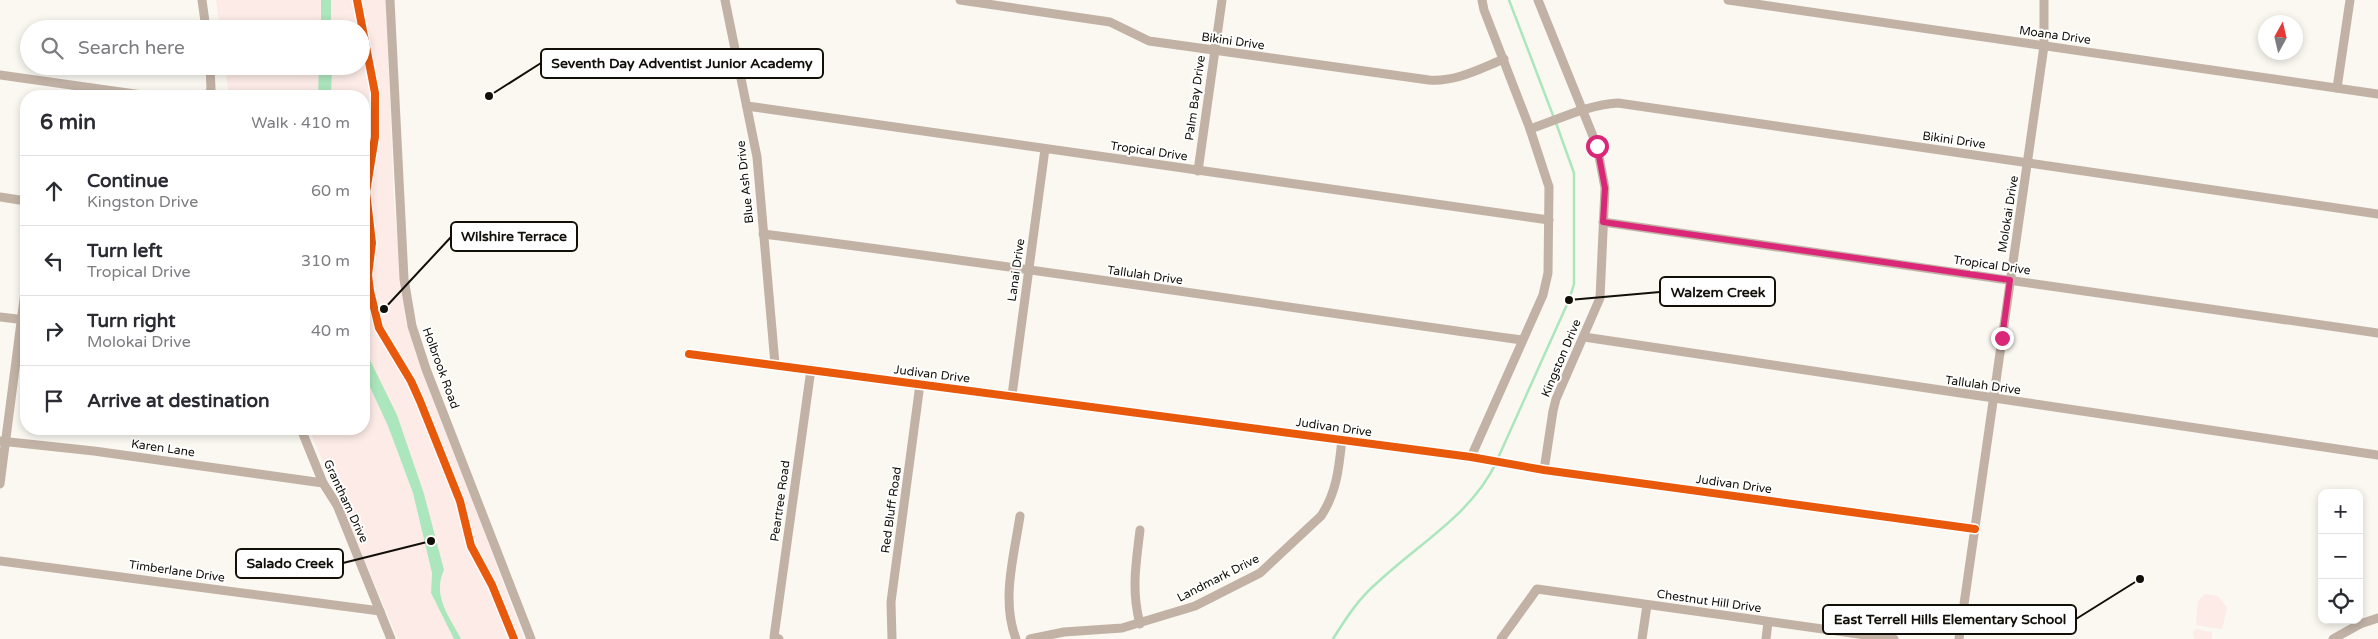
<!DOCTYPE html>
<html lang="en">
<head>
<meta charset="utf-8">
<style>
  :root { --surface:#fff; --page:#f2f2f3; --text:#2b2b33; --muted:#7c7c81; --line:#e1e1e2 }
  body { margin:0; font-family:"Varela Round",sans-serif; background:var(--page); color:var(--text) }
  .controls { position:absolute; right:15px; bottom:15px; display:grid; overflow:hidden; border-radius:10px; box-shadow:0 2px 8px #0003 }
  .controls button { width:45px; height:45px; display:grid; place-items:center; padding:0; border:0; border-bottom:1px solid var(--line); background:var(--surface); color:var(--text); font:25px sans-serif }
  .compass { position:absolute; left:2258px; top:15px; width:45px; height:45px; border-radius:50%; background:var(--surface); box-shadow:0 2px 8px #0003; rotate:8deg }
  .stop { position:absolute; width:15px; height:15px; margin:-11px; border:4px solid #db2777; border-radius:50%; background:#fff }
  .stop.end { background:#db2777; border-color:#fff; box-shadow:0 1px 5px #0008 }
  .list { margin:0; padding:0; list-style:none }
  h2 { display:flex; justify-content:space-between; align-items:center; height:65px; margin:0; padding:0 20px; font-size:21px }
  h2 small { font-size:16px; font-weight:400; color:var(--muted) }
  .list li { display:grid; grid-template-columns:32px 1fr auto; gap:15px; align-items:center; box-sizing:border-box; height:70px; padding:0 20px; border-top:1px solid var(--line) }
  .list b { display:block; font-size:19px; white-space:nowrap }
  .list p { margin:0; font-size:16px; white-space:nowrap; color:var(--muted) }
  .list em { font-size:16px; font-style:normal; color:var(--muted) }
  .icon { flex:none; width:28px; height:28px; fill:none; stroke:currentColor; stroke-width:2; stroke-linecap:round; stroke-linejoin:round }
  .map { position:relative; flex:none; width:2378px; height:639px; overflow:hidden }
  .search { position:absolute; background:var(--surface); box-shadow:0 2px 8px #0003; left:20px; top:20px; width:350px; height:55px; display:flex; align-items:center; gap:12px; box-sizing:border-box; padding:0 18px; border-radius:28px; color:var(--muted); font-size:19px }
  .panel { position:absolute; background:var(--surface); box-shadow:0 2px 8px #0003; left:20px; top:90px; width:350px; height:345px; border-radius:20px }
  .map>svg:first-child { display:block }
</style>
</head>
<body>
<div class="map">
<svg width="2378" height="639" viewBox="0 0 2378 639">
  <rect width="100%" height="100%" fill="#faf8f1"/>
  <g fill="#fcebe7">
    <path d="M216 0H386L394 204 406 322 524 639H461C449 616 432 596 444 570L364 348V96H229L225 66H361V29H220Z"/>
    <path d="M26 138V183L22 182Z"/>
    <path d="M364 374 388 426 413 493 432 573 431 593 454 639H398L309 429H364Z"/>
    <path d="M2205 594 2218 596 2227 608 2222 629 2196 625 2198 601Z"/>
    <path d="M2196 629 2212 632V639H2194L2193 632Z"/>
  </g>
  <g fill="#ace6bd">
    <rect x="321" y="0" width="10" height="29"/>
    <path d="M319 66H332L331 96H318Z"/>
    <path d="M364 348 397 415 424 494 444 570C432 596 449 616 461 639H454L431 593 432 573 413 493 388 426 364 374Z"/>
  </g>
  <g fill="none" stroke-linecap="round" stroke-linejoin="round">
    <g stroke="#ace6bd" stroke-width="2.5">
      <path d="M1509 0 1554 118"/>
      <path d="M1498 458 1569 300 1574 284V173L1556 123"/>
      <path d="M1333 639C1346 618 1359 598 1378 582 1418 544 1471 515 1496 463"/>
    </g>
    <g stroke="#c2b2a6" stroke-width="9">
      <path d="M202 0 206 29"/>
      <path d="M390 0 404 279 412 326 426 369 531 639"/>
      <path d="M725 0 757 157 775 364"/>
      <path d="M960 0 1110 22 1149 41 1429 80C1456 82 1479 69 1504 59"/>
      <path d="M1538 0 1597 146 1605 188 1600 298 1556 399 1553 411 1544 470"/>
      <path d="M1728 0 2378 94"/>
      <path d="M0 75 149 96"/>
      <path d="M2337 88 2350 0"/>
      <path d="M208 96 211 89 210 66"/>
      <path d="M747 106 1549 220"/>
      <path d="M1530 129C1560 119 1586 105 1618 103L2378 214"/>
      <path d="M1198 171 1222 0"/>
      <path d="M0 197 26 201"/>
      <path d="M1603 222 2378 333"/>
      <path d="M763 234C1017 266 1269 305 1522 340"/>
      <path d="M0 317 26 320"/>
      <path d="M1584 337 2378 455"/>
      <path d="M689 354 1471 457 1544 470 1975 529"/>
      <path d="M1012 395 1045 149"/>
      <path d="M301 429 323 483 337 505 391 639"/>
      <path d="M0 441 94 451 323 483"/>
      <path d="M1471 457 1543 295 1548 273 1549 187 1530 129 1484 10 1482 0"/>
      <path d="M0 484 26 284"/>
      <path d="M0 561 380 611"/>
      <path d="M1140 624C1131 590 1136 564 1140 530"/>
      <path d="M779 639 774 637 811 369"/>
      <path d="M892 639 891 602 920 384"/>
      <path d="M1016 639C1001 600 1014 556 1020 516"/>
      <path d="M1030 639 1064 632 1122 628 1195 606 1260 573 1321 516C1337 492 1339 467 1342 439"/>
      <path d="M1501 639 1537 589 1894 639"/>
      <path d="M1642 639 1647 605"/>
      <path d="M1766 639 1768 622"/>
      <path d="M1959 639 2044 46V0"/>
      <path d="M2333 639 2360 624 2378 618"/>
    </g>
    <defs>
      <g id="cycleway">
        <path d="M357 0 375 93V137L366 192 372 243 368 275 370 291 379 328 411 381 420 401 460 501 471 546 492 585 514 639"/>
        <path d="M689 354 1471 457 1544 470 1975 529"/>
      </g>
    </defs>
    <use href="#cycleway" stroke="#fff" stroke-width="11"/>
    <use href="#cycleway" stroke="#e8590c" stroke-width="8"/>
  </g>
  <g fill="none" stroke-linecap="round" stroke-linejoin="round">
    <path stroke="#db2777" stroke-width="6" d="M1597 146 1605 188 1603 222 2010 280 2002 338"/>
  </g>
  <g text-anchor="middle" stroke-width="4" stroke-linejoin="round" paint-order="stroke">
    <g font-size="12" fill="#110f08" stroke="#fff">
      <text transform="translate(2055 35) rotate(8)" y="4">Moana Drive</text>
      <text transform="translate(1233 41) rotate(8)" y="4">Bikini Drive</text>
      <text transform="translate(1195 98) rotate(-82)" y="4">Palm Bay Drive</text>
      <text transform="translate(1954 140) rotate(8)" y="4">Bikini Drive</text>
      <text transform="translate(1149 151) rotate(8)" y="4">Tropical Drive</text>
      <text transform="translate(745 182) rotate(-96)" y="4">Blue Ash Drive</text>
      <text transform="translate(2008 214) rotate(-81)" y="4">Molokai Drive</text>
      <text transform="translate(1992 265) rotate(8)" y="4">Tropical Drive</text>
      <text transform="translate(1016 270) rotate(-82)" y="4">Lanai Drive</text>
      <text transform="translate(1145 275) rotate(8)" y="4">Tallulah Drive</text>
      <text transform="translate(1561 358) rotate(-67)" y="4">Kingston Drive</text>
      <text transform="translate(441 368) rotate(70)" y="4">Holbrook Road</text>
      <text transform="translate(932 374) rotate(7)" y="4">Judivan Drive</text>
      <text transform="translate(1983 385) rotate(8)" y="4">Tallulah Drive</text>
      <text transform="translate(1334 427) rotate(8)" y="4">Judivan Drive</text>
      <text transform="translate(163 448) rotate(8)" y="4">Karen Lane</text>
      <text transform="translate(1734 484) rotate(8)" y="4">Judivan Drive</text>
      <text transform="translate(346 501) rotate(65)" y="4">Grantham Drive</text>
      <text transform="translate(780 501) rotate(-82)" y="4">Peartree Road</text>
      <text transform="translate(891 510) rotate(-82)" y="4">Red Bluff Road</text>
      <text transform="translate(177 571) rotate(8)" y="4">Timberlane Drive</text>
      <text transform="translate(1218 578) rotate(-27)" y="4">Landmark Drive</text>
      <text transform="translate(1709 601) rotate(8)" y="4">Chestnut Hill Drive</text>
    </g>
  </g>
  <path fill="none" stroke="#110f08" stroke-width="2" d="M489 96L541 63M384 309L451 237M1569 300L1660 292M431 541L343 563M2140 579L2076 619"/>
  <g fill="#110f08" stroke="#fff" stroke-width="2">
    <circle cx="489" cy="96" r="5"/>
    <circle cx="384" cy="309" r="5"/>
    <circle cx="1569" cy="300" r="5"/>
    <circle cx="431" cy="541" r="5"/>
    <circle cx="2140" cy="579" r="5"/>
  </g>
  <g fill="#fff" stroke="#110f08" stroke-width="2">
    <rect x="541" y="49" width="282" height="29" rx="5"/>
    <rect x="451" y="222" width="126" height="29" rx="5"/>
    <rect x="1660" y="277" width="115" height="29" rx="5"/>
    <rect x="236" y="549" width="107" height="29" rx="5"/>
    <rect x="1823" y="605" width="253" height="29" rx="5"/>
  </g>
  <g font-size="14" text-anchor="middle" font-weight="bold" fill="#110f08">
    <text x="682" y="68">Seventh Day Adventist Junior Academy</text>
    <text x="514" y="241">Wilshire Terrace</text>
    <text x="1718" y="297">Walzem Creek</text>
    <text x="290" y="568">Salado Creek</text>
    <text x="1950" y="624">East Terrell Hills Elementary School</text>
  </g>
</svg>
<div class="controls">
<button>+</button>
<button>−</button>
<button><svg class="icon" aria-label="locate" viewBox="0 0 24 24"><circle cx="12" cy="12" r="6"/><path d="M12 2v4M12 18v4M2 12h4M18 12h4"/></svg></button>
</div>
<svg class="compass" viewBox="-18 -18 36 36"><path d="M0-13l5 13h-10z" fill="#e53935"/><path d="M0 13l5-13h-10z" fill="#7c7c81"/></svg>
<div class="stop" style="left:1597px;top:146px"></div>
<div class="stop end" style="left:2002px;top:338px"></div>
<div class="search"><svg class="icon" aria-label="search" viewBox="0 0 24 24"><circle cx="10" cy="10" r="6"/><path d="M15 15l6 6"/></svg>Search here</div>
<section class="panel">
<h2>6 min<small>Walk · 410 m</small></h2>
<ul class="list">
<li><svg class="icon" aria-label="ahead" viewBox="0 0 24 24"><path d="M12 20V5M6 11l6-6 6 6"/></svg><div><b>Continue</b><p>Kingston Drive</p></div><em>60 m</em></li>
<li><svg class="icon" aria-label="left" viewBox="0 0 24 24"><path d="M17 20v-9H6M10 6l-5 5 5 5"/></svg><div><b>Turn left</b><p>Tropical Drive</p></div><em>310 m</em></li>
<li><svg class="icon" aria-label="right" viewBox="0 0 24 24"><path d="M7 20v-9h11M14 6l5 5-5 5"/></svg><div><b>Turn right</b><p>Molokai Drive</p></div><em>40 m</em></li>
<li><svg class="icon" aria-label="arrive" viewBox="0 0 24 24"><path d="M6 21V4h12l-3 4 3 4H6"/></svg><div><b>Arrive at destination</b></div></li>
</ul>
</section>
</div>
</body>
</html>
